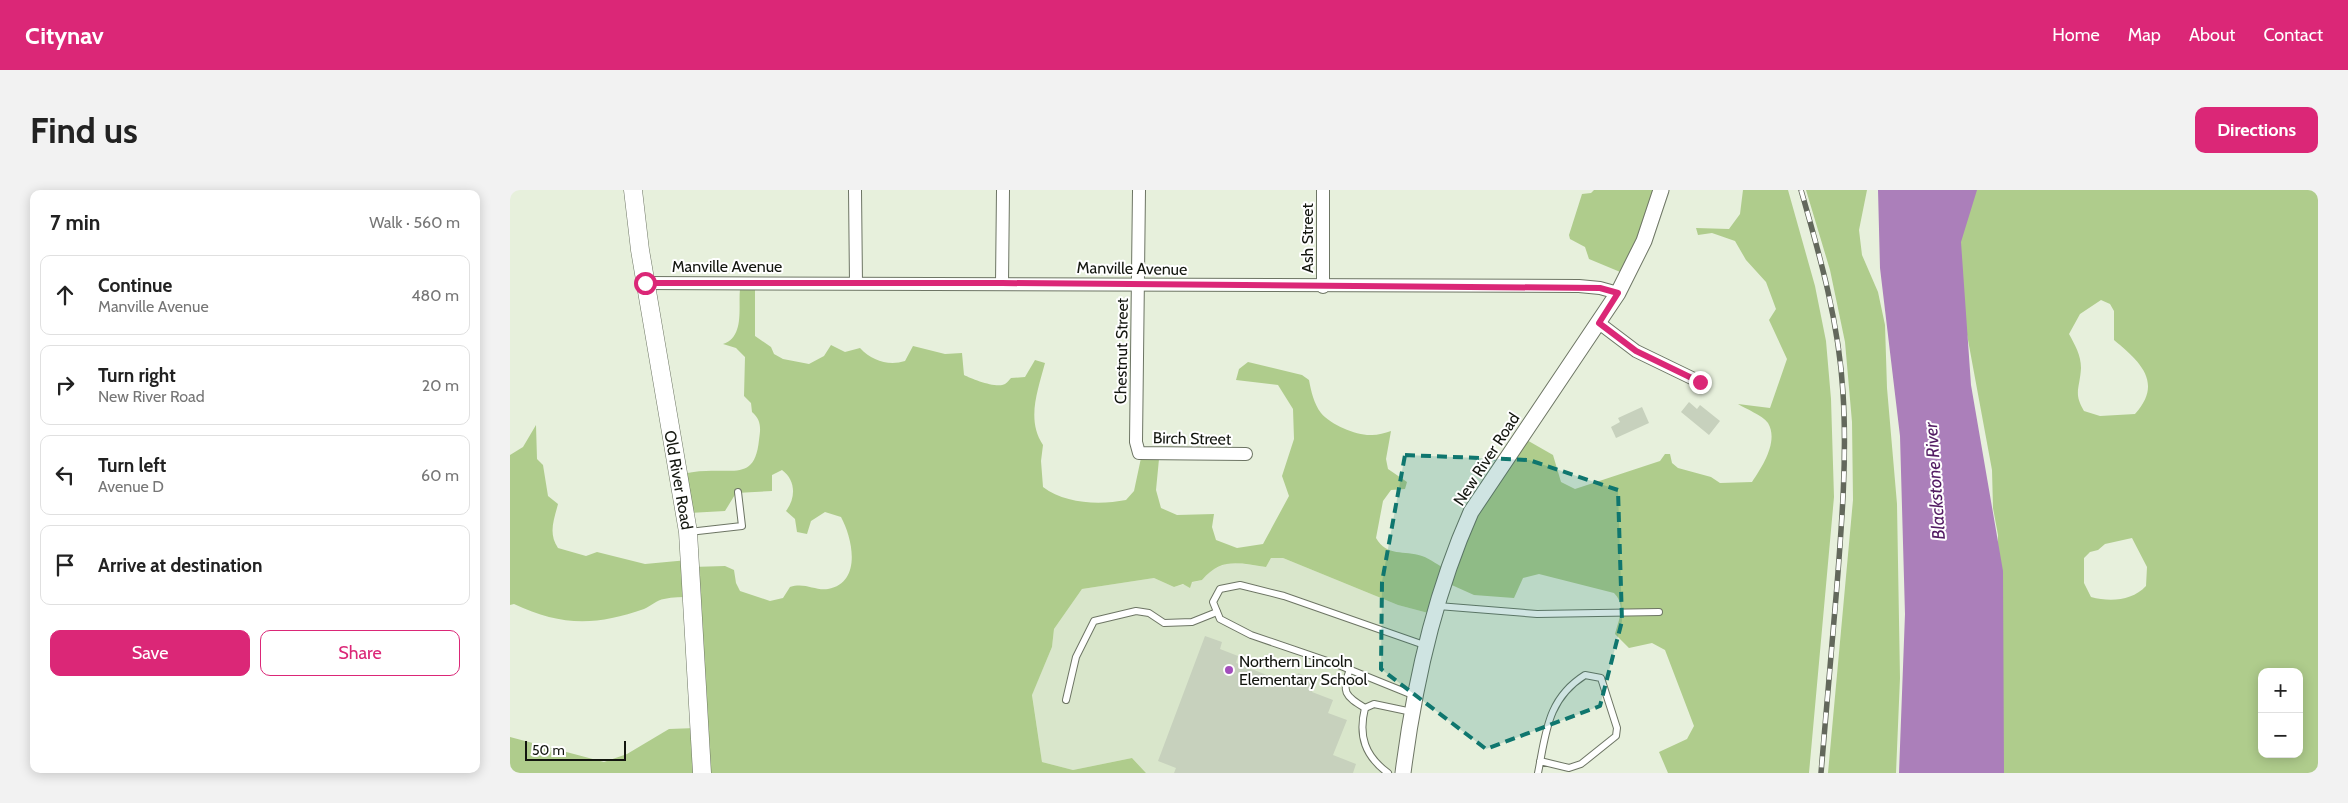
<!DOCTYPE html>
<html lang="en">
<head>
<meta charset="utf-8">
<style>
  :root { --surface:#fff; --page:#f2f2f2; --text:#222; --muted:#767676; --line:#e0e0e0; --accent:#db2777 }
  body { margin:0; font-family:Cabin,sans-serif; background:var(--page); color:var(--text) }
  .controls { position:absolute; right:15px; bottom:15px; display:grid; overflow:hidden; border-radius:10px; box-shadow:0 2px 12px #0003 }
  .controls button { width:45px; height:45px; display:grid; place-items:center; padding:0; border:0; border-bottom:1px solid var(--line); background:var(--surface); color:var(--text); font:25px sans-serif }
  .scale { position:absolute; left:15px; bottom:12px; width:101px; box-sizing:border-box; padding-left:5px; border:2px solid #13160f; border-top:0; font-size:14px; line-height:18px; white-space:nowrap; color:#13160f; -webkit-text-stroke:4px #fff; paint-order:stroke }
  .stop { position:absolute; width:15px; height:15px; margin:-11px; border:4px solid #db2777; border-radius:50%; background:#fff }
  .stop.end { background:#db2777; border-color:#fff; box-shadow:0 1px 5px #0008 }
  .list { margin:0; padding:0; list-style:none }
  h2 { display:flex; justify-content:space-between; align-items:center; height:65px; margin:0; padding:0 20px; font-size:21px }
  h2 small { font-size:16px; font-weight:400; color:var(--muted) }
  .list li { display:grid; grid-template-columns:32px 1fr auto; gap:15px; align-items:center; box-sizing:border-box; height:80px; margin:0 10px 10px; padding:0 10px; border:1px solid var(--line); border-radius:10px }
  .list b { display:block; font-size:19px; white-space:nowrap }
  .list p { margin:0; font-size:16px; white-space:nowrap; color:var(--muted) }
  .list em { font-size:16px; font-style:normal; color:var(--muted) }
  .actions { display:flex; gap:10px; padding:15px 20px }
  .actions a { flex:1; padding:11px 0; border:1px solid var(--accent); border-radius:10px; text-align:center; font-size:18px; color:var(--accent) }
  .actions .main { background:var(--accent); color:#fff }
  .icon { flex:none; width:28px; height:28px; fill:none; stroke:currentColor; stroke-width:2; stroke-linecap:round; stroke-linejoin:round }
  .map { position:relative; flex:none; width:1808px; height:583px; overflow:hidden; border-radius:10px }
  header { display:flex; align-items:center; gap:30px; box-sizing:border-box; height:70px; padding:0 25px; background:var(--accent); color:#fff }
  header strong { font-size:24px }
  nav { display:flex; gap:28px; margin-inline-start:auto; font-size:18px }
  .intro { display:flex; align-items:center; justify-content:space-between; box-sizing:border-box; height:120px; padding:0 30px }
  h1 { margin:0; font-size:35px }
  .button { padding:12px 22px; border-radius:10px; background:var(--accent); color:#fff; font-size:18px; font-weight:700 }
  main { display:flex; gap:30px; padding:0 30px }
  aside { flex:1; background:var(--surface); border-radius:10px; box-shadow:0 2px 12px #0003 }
  .map>svg:first-child { display:block }
</style>
</head>
<body>
<header>
<strong>Citynav</strong>
<nav><a>Home</a><a>Map</a><a>About</a><a>Contact</a></nav>
</header>
<div class="intro"><h1>Find us</h1><a class="button">Directions</a></div>
<main>
<aside>
<h2>7 min<small>Walk · 560 m</small></h2>
<ul class="list">
<li><svg class="icon" aria-label="ahead" viewBox="0 0 24 24"><path d="M12 20V5M6 11l6-6 6 6"/></svg><div><b>Continue</b><p>Manville Avenue</p></div><em>480 m</em></li>
<li><svg class="icon" aria-label="right" viewBox="0 0 24 24"><path d="M7 20v-9h11M14 6l5 5-5 5"/></svg><div><b>Turn right</b><p>New River Road</p></div><em>20 m</em></li>
<li><svg class="icon" aria-label="left" viewBox="0 0 24 24"><path d="M17 20v-9H6M10 6l-5 5 5 5"/></svg><div><b>Turn left</b><p>Avenue D</p></div><em>60 m</em></li>
<li><svg class="icon" aria-label="arrive" viewBox="0 0 24 24"><path d="M6 21V4h12l-3 4 3 4H6"/></svg><div><b>Arrive at destination</b></div></li>
</ul>
<div class="actions"><a class="main">Save</a><a>Share</a></div>
</aside>
<div class="map">
<svg width="1808" height="583" viewBox="0 0 1808 583">
  <rect width="100%" height="100%" fill="#e7f0dc"/>
  <path fill="#d9e6cb" d="M761 368H773L888 415 918 423 884 583H636L622 568 563 580 532 572 522 504 542 457 544 439 572 399 644 388 664 397 692 390 699 381 720 372 756 377Z"/>
  <g fill="#afcc8c" fill-rule="evenodd">
    <path d="M1084 0H1148L1115 84 1079 69 1075 57 1060 49 1059 45 1072 4 1081 3Z"/>
    <path d="M1233 0H1278L1305 96 1316 151 1321 209 1324 307 1299 583H1158L1149 562 1177 549 1184 536 1155 460 1142 453 1119 458 1105 444C1109 429 1116 415 1104 403L1029 384 1013 388 1004 408 964 405 935 392 922 424 888 415 773 368H761L756 377C729 373 711 367 692 390L682 392 680 398 673 394 664 397 644 388 572 399 544 439 542 457 522 505 532 572 563 580 622 568 636 583H0V547L94 572 117 564 159 539 186 538 181 407C172 407 163 407 154 409 147 410 141 416 134 419 86 436 50 436 4 414L0 415V265L13 257 26 235 27 269 33 275 38 306 48 314C44 330 38 343 48 358L76 366 87 362 135 374 178 370 182 377 215 376 224 380 226 393 230 401 260 411 273 408 280 397C295 392 305 401 318 399 352 393 343 349 331 327L315 322 301 331 297 344 287 342 285 329 276 321C286 308 286 290 272 280L262 285V301L226 303 215 321 179 323 168 285C177 283 187 281 196 281 226 279 245 289 249 250 251 237 251 230 242 222L241 213 234 206 235 167 226 158 213 154C235 147 228 117 230 99H245V146L261 157 264 164 273 169 299 174 314 166 321 155 335 162 350 158C362 171 379 176 395 171L403 156 435 164 452 163 454 185C462 189 487 199 495 194 498 192 499 190 501 188L515 187 525 170 535 173C528 200 516 230 533 255L531 271 533 297C555 314 590 315 616 310L624 301 631 268 649 269 646 300 651 318 667 325 704 324 702 337 706 350 727 358 753 354 779 306 772 286 784 249 783 219 768 195 726 190 729 179 738 172 792 185 799 190C801 201 804 214 811 223 821 235 847 246 862 245 868 245 875 243 881 241L876 269 878 279 897 292 895 299 881 300 873 311 866 348C877 367 894 360 912 366 921 369 929 376 937 380L962 325 1015 249 1043 265 1051 292 1065 299 1150 271 1155 264H1160L1162 273 1168 278 1201 287 1210 293 1242 292C1252 277 1269 251 1258 233 1252 225 1236 219 1228 214L1260 218 1277 169 1259 130 1266 119 1256 92 1236 70 1225 51 1202 43 1188 45 1186 38 1219 39 1230 24Z"/>
    <path d="M1296 0H1357L1349 40 1352 65 1368 102 1375 135 1377 198 1387 314 1390 488 1386 583H1318L1343 310 1342 232 1335 152 1320 80Z"/>
    <path d="M1449 0H1808V583H1493L1485 466 1488 345 1483 318 1482 280 1439 47ZM1591 110 1600 114 1604 121V150C1629 171 1654 192 1625 224L1590 226 1574 221C1563 203 1570 198 1571 178 1571 165 1565 155 1559 144L1570 124ZM1622 348 1637 377 1636 396C1622 411 1600 412 1581 407L1574 393V368L1580 362 1588 360 1595 354ZM1752 482H1789V564H1752Z"/>
  </g>
  <path fill="#ab7fba" d="M1368 0H1467L1451 52 1461 195 1493 381 1494 583H1389L1395 424 1390 246 1370 78Z"/>
  <g fill="#c7d1bd">
    <path d="M1179 212 1187 219 1190 215 1210 231 1199 245 1171 222Z"/>
    <path d="M1132 217 1139 233 1106 248 1101 237 1110 232 1108 228Z"/>
    <path d="M695 446 712 452 710 459 728 466 726 473 783 495 788 483 807 490 802 502 823 510 818 523 837 530 823 565 846 574 843 583H664L666 578 648 571Z"/>
  </g>
  <g fill="none" stroke-linecap="round" stroke-linejoin="round">
    <defs>
      <g id="service">
        <path d="M179 342 232 336 228 302"/>
        <path d="M928 416 1027 424 1149 422"/>
        <path d="M840 479C831 502 835 506 855 518"/>
        <path d="M905 506 826 474 741 445 710 429 703 412 710 399 730 395 774 406 917 456"/>
        <path d="M556 510 566 467 584 431 626 421 639 423 654 433 682 432 707 422"/>
        <path d="M855 518C848 546 855 566 878 583"/>
        <path d="M855 518 864 514 902 522"/>
        <path d="M1028 583C1036 543 1037 509 1075 485L1091 488 1107 538 1106 546 1071 574 1059 578 1030 571"/>
      </g>
      <g id="minor">
        <path d="M345 0 346 93"/>
        <path d="M629 0 626 252 629 263 736 264"/>
        <path d="M135 93 1069 96 1090 98 1108 103"/>
        <path d="M492 93 493 0"/>
        <path d="M813 97V0"/>
        <path d="M1089 133 1126 161 1190 192"/>
      </g>
      <path id="tertiary" d="M893 583C904 496 925 403 961 322L1108 103 1134 51 1151 0"/>
      <path id="secondary" d="M123 0 130 60 178 342 192 583"/>
    </defs>
    <use href="#service" stroke="#6d7564" stroke-width="8"/>
    <use href="#minor" stroke="#6d7564" stroke-width="14"/>
    <use href="#tertiary" stroke="#6d7564" stroke-width="17"/>
    <use href="#secondary" stroke="#6d7564" stroke-width="19"/>
    <use href="#service" stroke="#fff" stroke-width="6"/>
    <use href="#minor" stroke="#fff" stroke-width="12"/>
    <use href="#tertiary" stroke="#fff" stroke-width="15"/>
    <use href="#secondary" stroke="#fff" stroke-width="18"/>
    <defs>
      <path id="rail" d="M1291 0C1310 66 1329 133 1333 203 1337 267 1332 331 1327 395 1322 458 1316 520 1311 583"/>
    </defs>
    <use href="#rail" stroke="#63685c" stroke-width="5.5"/>
    <use href="#rail" stroke="#fff" stroke-width="4" stroke-dasharray="11" stroke-linecap="butt"/>
  </g>
  <g fill="none" stroke-linecap="round" stroke-linejoin="round">
    <path stroke="#db2777" stroke-width="6" d="M135 93H492L1090 98 1108 103 1089 133 1126 161 1190 192"/>
  </g>
  <path fill="#0f766e" fill-opacity="0.2" stroke="#0f766e" stroke-width="4" stroke-dasharray="10 6" stroke-linejoin="round" d="M895 265 1019 270 1108 300 1112 431 1090 516 976 559 871 479 872 392Z"/>
  <circle fill="#a34ebc" stroke="#fff" stroke-width="2" cx="719" cy="480" r="5"/>
  <g text-anchor="middle" stroke-width="4" stroke-linejoin="round" paint-order="stroke">
    <g font-size="16" fill="#13160f" stroke="#fff">
      <text transform="translate(797 48) rotate(-90)" y="6">Ash Street</text>
      <text x="217" y="82">Manville Avenue</text>
      <text transform="translate(622 78) rotate(1)" y="6">Manville Avenue</text>
      <text transform="translate(611 161) rotate(-89)" y="6">Chestnut Street</text>
      <text transform="translate(682 248) rotate(1)" y="6">Birch Street</text>
      <text transform="translate(976 269) rotate(-57)" y="6">New River Road</text>
      <text transform="translate(169 290) rotate(80)" y="6">Old River Road</text>
    </g>
    <g font-size="16" fill="#13160f" stroke="#fff" text-anchor="start">
      <text x="729" y="477">Northern Lincoln<tspan x="729" dy="18">Elementary School</tspan></text>
    </g>
    <g font-size="18" font-style="italic" fill="#531c63" stroke="#fff">
      <text transform="translate(1425 291) rotate(-94)" y="6">Blackstone River</text>
    </g>
  </g>
</svg>
<div class="controls">
<button>+</button>
<button>−</button>
</div>
<div class="scale">50 m</div>
<div class="stop" style="left:135px;top:93px"></div>
<div class="stop end" style="left:1190px;top:192px"></div>
</div>
</main>
</body>
</html>
